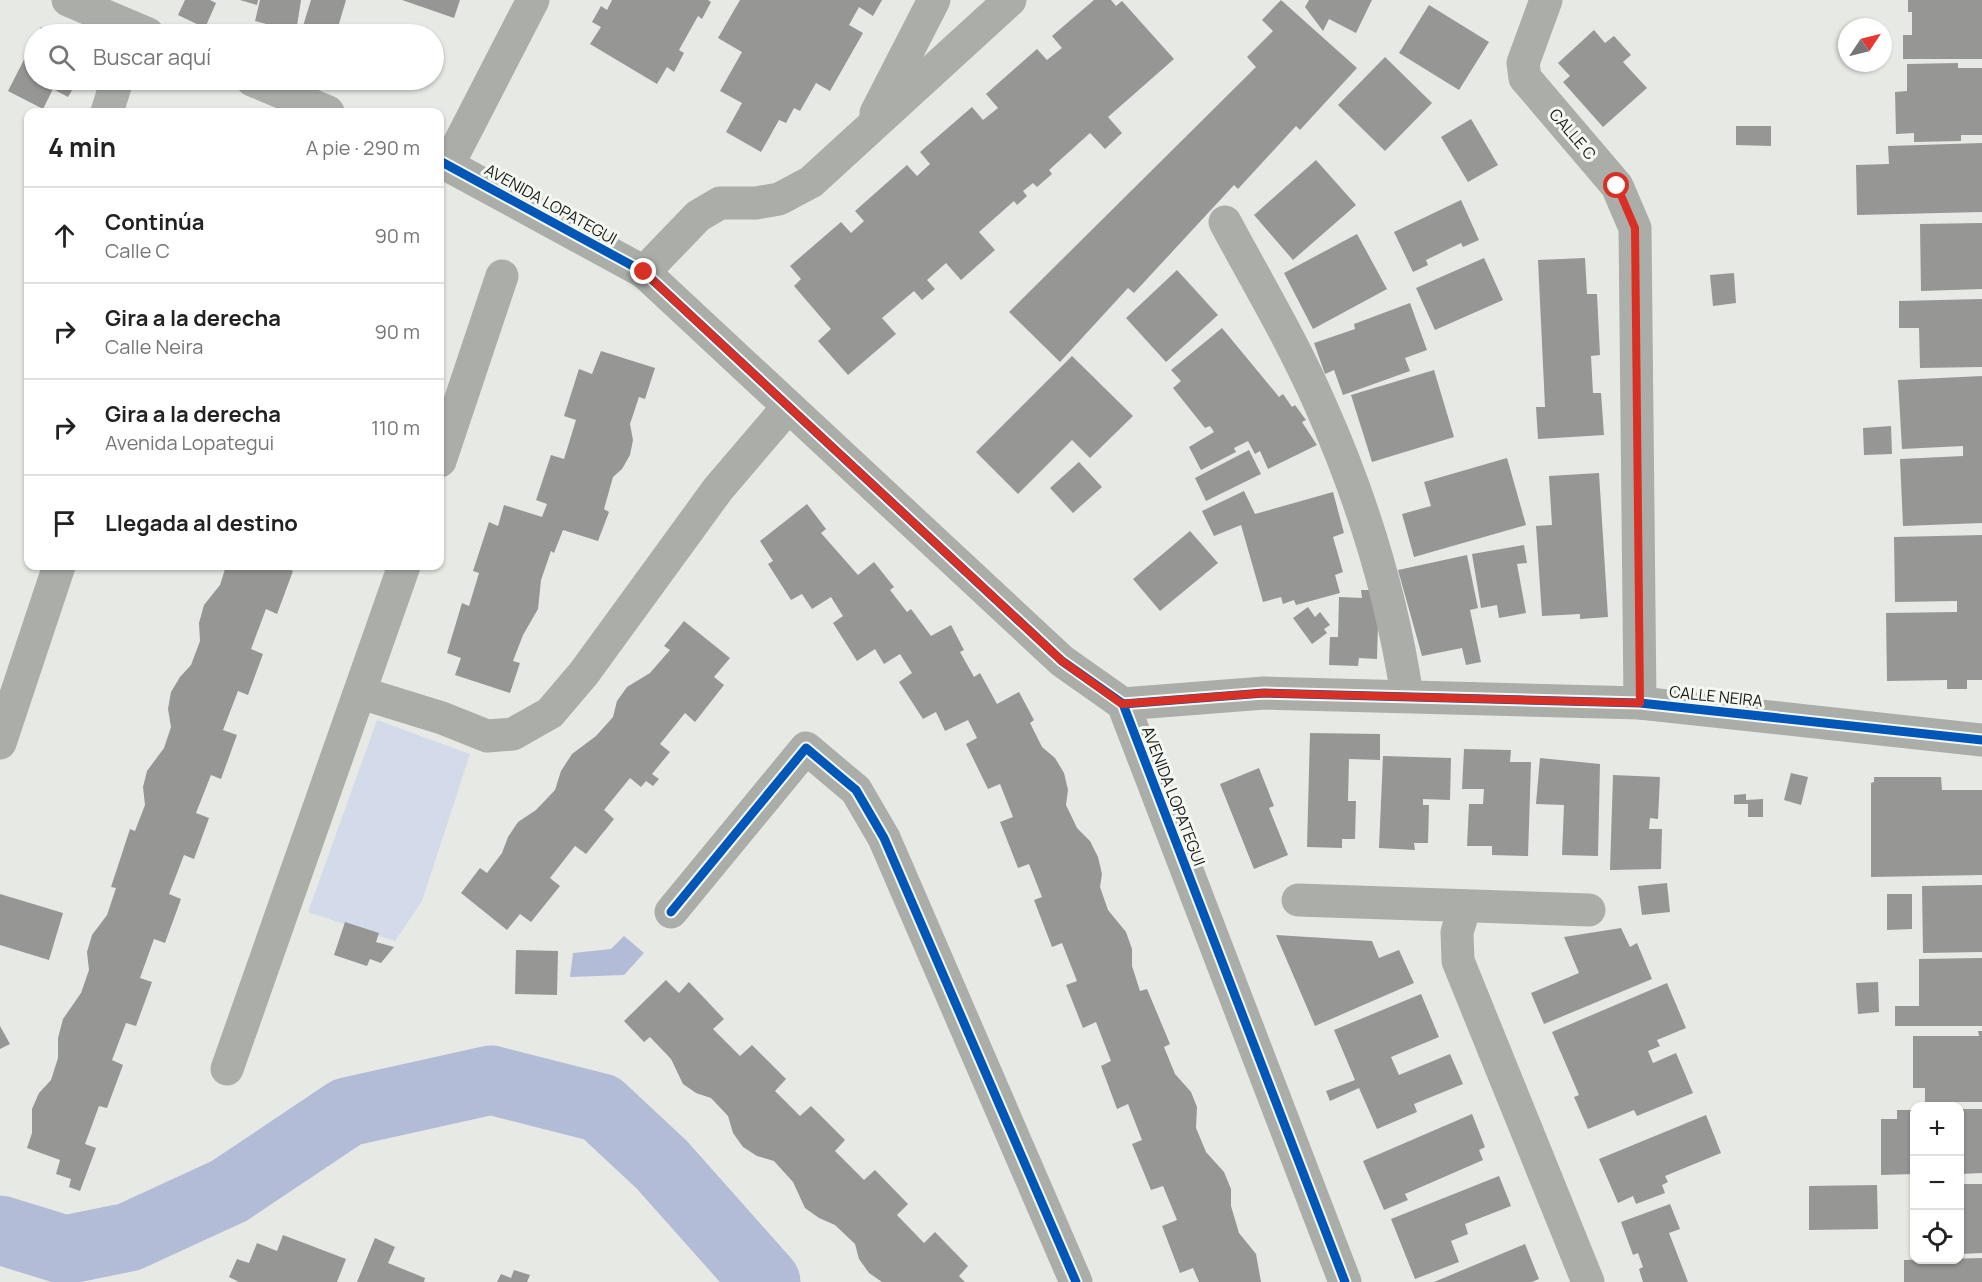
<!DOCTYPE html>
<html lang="es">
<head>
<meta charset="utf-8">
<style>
  :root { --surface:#fff; --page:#f2f2f2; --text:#222; --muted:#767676; --line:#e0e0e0 }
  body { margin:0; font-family:Manrope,sans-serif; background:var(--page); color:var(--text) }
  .controls { position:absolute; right:18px; bottom:18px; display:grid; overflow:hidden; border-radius:12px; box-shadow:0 2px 4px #0004 }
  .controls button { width:54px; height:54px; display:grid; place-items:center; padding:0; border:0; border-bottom:2px solid var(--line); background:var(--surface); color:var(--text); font:30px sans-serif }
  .compass { position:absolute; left:1838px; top:18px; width:54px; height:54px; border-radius:50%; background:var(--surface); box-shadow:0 2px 4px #0004; rotate:55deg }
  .stop { position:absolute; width:18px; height:18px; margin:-14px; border:4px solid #d93025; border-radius:50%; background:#fff }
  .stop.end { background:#d93025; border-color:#fff; box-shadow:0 2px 6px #0008 }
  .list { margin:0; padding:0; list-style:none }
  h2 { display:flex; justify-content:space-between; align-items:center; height:78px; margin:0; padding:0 24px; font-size:26px }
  h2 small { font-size:20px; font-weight:400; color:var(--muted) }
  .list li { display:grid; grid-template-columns:39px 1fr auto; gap:18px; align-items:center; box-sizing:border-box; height:96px; padding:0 24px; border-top:2px solid var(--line) }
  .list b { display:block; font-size:22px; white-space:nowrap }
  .list p { margin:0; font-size:20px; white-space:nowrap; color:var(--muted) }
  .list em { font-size:20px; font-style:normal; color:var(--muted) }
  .icon { flex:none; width:33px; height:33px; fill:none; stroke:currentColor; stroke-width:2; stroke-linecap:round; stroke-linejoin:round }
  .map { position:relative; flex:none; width:1982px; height:1282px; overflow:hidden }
  .search { position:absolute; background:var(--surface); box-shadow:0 2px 4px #0004; left:24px; top:24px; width:420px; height:66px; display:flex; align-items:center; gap:15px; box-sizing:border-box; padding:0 21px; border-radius:33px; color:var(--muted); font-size:22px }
  .panel { position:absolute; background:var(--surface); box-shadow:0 2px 4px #0004; left:24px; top:108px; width:420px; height:462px; border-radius:12px }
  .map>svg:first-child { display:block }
</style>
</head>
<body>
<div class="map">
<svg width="1982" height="1282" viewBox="0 0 1982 1282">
  <rect width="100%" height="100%" fill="#e7e9e4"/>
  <path fill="#d3dbeb" d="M377 720 470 754 422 901 395 941 308 912Z"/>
  <path fill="#b2bcd7" d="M624 936 644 953 624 975 570 977 573 953 611 949Z"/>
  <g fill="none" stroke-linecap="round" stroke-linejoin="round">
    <path stroke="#b2bcd7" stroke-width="69" d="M0 1230 65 1250 129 1237 229 1191 347 1112 491 1080 601 1108 662 1165 766 1282"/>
  </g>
  <g fill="#969794">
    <path d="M185 0H210L216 3 205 28 178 15Z"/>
    <path d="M240 0H258L257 5Z"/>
    <path d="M260 0H301L296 32 255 21Z"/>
    <path d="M311 0H346L336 34 303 26Z"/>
    <path d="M402 0H460L454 18Z"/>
    <path d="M612 0H708L711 2 702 19 698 16 679 50 684 53 674 72 667 67 657 84 590 44 601 27 592 22 601 6 607 10Z"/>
    <path d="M740 0H882L873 16 859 7 849 25 863 33 830 91 816 83 800 111 794 108 786 123 779 120 761 152 726 132 742 103 720 91 742 52 718 38Z"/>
    <path d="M1094 0H1111L1116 6 1122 1 1174 59 1108 117 1122 133 1105 149 1090 133 1049 170 1052 174 1037 187 1033 183 1023 191 1027 196 1017 205 1014 201 979 232 995 250 961 280 946 263 927 280 935 289 922 300 914 291 882 318 896 334 848 375 818 341 831 329 794 286 801 279 790 266 841 222 851 233 864 221 855 211 907 165 917 176 930 164 920 152 972 107 983 120 998 108 986 94 1037 49 1047 60 1062 48 1052 36Z"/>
    <path d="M1281 0 1357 68 1300 130 1296 126 1238 189 1234 185 1134 293 1128 288 1060 362 1009 312 1256 67 1247 57 1273 31 1262 20Z"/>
    <path d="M1309 0H1372L1356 33 1329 19 1323 31 1305 7Z"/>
    <path d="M1908 0H1982V59H1903V35H1912V12H1908Z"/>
    <path d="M1429 5 1489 42 1459 90 1399 53Z"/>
    <path d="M41 27 55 34H37Z"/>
    <path d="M1594 30 1605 43 1614 36 1631 55 1623 62 1647 88 1603 127 1563 82 1570 76 1558 63Z"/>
    <path d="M34 40V80H78L68 97 53 89 43 109 8 91Z"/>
    <path d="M1385 57 1432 103 1385 151 1338 105Z"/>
    <path d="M1958 63V68H1982V135H1961V141L1914 142V133L1896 134 1895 92 1907 91V64Z"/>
    <path d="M1471 119 1498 165 1468 182 1441 137Z"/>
    <path d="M1736 126H1771V146L1736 145Z"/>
    <path d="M1982 143V212L1857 215 1856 165 1889 164 1888 146Z"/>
    <path d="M1316 160 1356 205 1293 260 1254 215Z"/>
    <path d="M1461 200 1479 240 1463 247 1461 243 1426 260 1428 265 1413 272 1394 232Z"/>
    <path d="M1982 223V289L1921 291 1920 224Z"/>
    <path d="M1357 234 1387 289 1313 329 1284 273Z"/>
    <path d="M1484 258 1503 300 1435 330 1416 288Z"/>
    <path d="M1585 258 1587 294H1597L1600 355 1591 356 1593 393H1601L1604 435 1538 439 1536 407H1545L1538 260Z"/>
    <path d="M1177 270 1218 315 1166 362 1126 318Z"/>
    <path d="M1734 273 1736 303 1713 306 1710 275Z"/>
    <path d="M1982 299V367L1920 368 1919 328H1899V301Z"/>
    <path d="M1410 303 1427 350 1405 358 1410 371 1343 395 1334 370 1325 374 1314 343 1355 329 1354 324Z"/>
    <path d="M1222 328 1279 397 1283 394 1292 407 1295 405 1306 420 1302 422 1317 445 1268 469 1260 451 1255 454 1248 441 1234 448 1236 452 1201 470 1189 447 1214 432 1210 426 1205 428 1173 388 1181 381 1171 370Z"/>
    <path d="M601 351 655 368 645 399 639 397 630 424 633 440 630 455 622 469 613 477 604 509 609 512 598 541 563 530 554 553 551 551 541 580 538 609 523 635 513 661 520 663 510 693 455 675 461 658 447 653 462 603 469 606 479 573 473 571 489 522 498 526 504 505 542 517 547 504 536 500 551 455 564 459 576 420 564 416 579 369 592 374Z"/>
    <path d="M1072 356 1133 416 1090 458 1072 440 1018 494 976 452Z"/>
    <path d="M1434 370 1454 437 1372 462 1351 395Z"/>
    <path d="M1982 376V523L1903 526 1900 459 1963 456V446L1902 449 1898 380Z"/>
    <path d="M1891 426 1892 454 1864 455 1863 428Z"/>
    <path d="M1249 450 1261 474 1206 501 1195 478Z"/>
    <path d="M1507 458 1526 525 1414 557 1402 514 1431 506 1424 482Z"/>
    <path d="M1079 462 1102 487 1073 513 1050 488Z"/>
    <path d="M1599 473 1608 617 1580 619V614L1542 616 1536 526 1552 525 1549 476Z"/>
    <path d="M1244 491 1255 514 1333 492 1344 533 1333 537 1343 572 1335 575 1340 593 1296 605 1294 600 1283 604 1281 597 1263 602 1241 525 1214 536 1202 511Z"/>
    <path d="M807 504 826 529 821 533 858 575 874 562 894 587 890 590 907 612 911 609 931 636 951 625 964 650 960 652 974 677 980 673 997 704 1019 692 1034 720 1030 723 1042 747 1055 758 1064 773 1068 790 1066 805 1077 828 1090 841 1098 857 1102 874 1100 887 1108 910 1126 932 1132 949V966L1140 991 1147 989 1170 1044 1164 1047 1175 1074 1191 1092 1197 1107 1196 1128 1206 1152 1224 1172 1231 1189V1206L1239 1233 1256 1254 1261 1282H1199L1193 1268 1180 1273 1162 1226 1177 1220 1163 1186 1151 1190 1132 1144 1142 1140 1128 1104 1117 1109 1101 1066 1111 1061 1096 1022 1083 1028 1066 985 1077 981 1062 943 1052 947 1034 900 1042 897 1029 864 1018 868 1000 822 1013 817 1000 784 988 789 966 744 977 738 968 720 945 731 936 712 923 719 899 682 912 673 900 654 884 664 875 649 857 661 833 623 843 616 831 597 812 609 802 594 791 600 768 564 773 561 760 541Z"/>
    <path d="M1190 531 1218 563 1160 611 1133 579Z"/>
    <path d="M1982 535V680H1967V689H1947V680L1887 681 1886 613 1957 612V601L1895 602 1894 537Z"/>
    <path d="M1524 545 1527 563 1517 564 1526 613 1499 618 1497 605 1481 608 1472 554Z"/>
    <path d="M1467 555 1478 608 1470 610 1481 662 1466 665 1462 648 1422 656 1398 570Z"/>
    <path d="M226 566H282L293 571 277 614 266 609 251 649 263 654 248 695 238 691 223 730 237 735 221 779 211 775 196 813 209 818 194 859 184 855 169 894 181 899 165 943 154 939 140 978 152 982 136 1026 126 1023 112 1060 123 1065 107 1108 99 1106 85 1144 96 1148 80 1191 69 1187 71 1179 56 1174 60 1160 27 1148 32 1133V1109L39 1093 51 1080 58 1058V1038L63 1019 81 993 89 970 87 952 92 935 107 915 116 888 111 887 130 829 135 831 145 805 143 787 147 771 164 748 171 727 168 709 171 692 180 677 191 665 200 641 199 623 204 605 220 585Z"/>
    <path d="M1361 590H1379L1377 659 1359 658 1358 666 1329 665 1330 637H1338L1339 597 1362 598Z"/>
    <path d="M1308 607 1315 617 1320 612 1330 625 1324 629 1327 633 1312 644 1293 618Z"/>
    <path d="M684 621 730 658 714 677 724 685 695 722 685 713 660 744 670 752 652 774 659 779 653 786 646 781 641 787 630 778 604 810 614 819 586 854 575 846 550 878 560 886 531 922 520 914 507 930 461 893 480 868 487 873 502 853 508 837 518 822 536 810 555 790 561 771 572 754 596 736 613 717 617 701 627 687 650 673 670 650 664 646Z"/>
    <path d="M1310 733 1380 734V760L1349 759 1348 801H1356L1355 839H1342V848L1307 847Z"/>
    <path d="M1464 749 1511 750 1510 762H1531L1528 856 1492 855V846H1467L1469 804H1483L1484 789H1462Z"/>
    <path d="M1383 756 1451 758 1450 800 1423 799V805H1429L1428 843H1414L1415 850 1379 848Z"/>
    <path d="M1540 758 1600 764 1598 856 1562 855 1564 805 1536 804Z"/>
    <path d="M1259 768 1274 806 1269 808 1288 855 1254 869 1220 784Z"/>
    <path d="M1791 773 1808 777 1801 805 1784 800Z"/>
    <path d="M1613 775 1660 777 1658 819 1650 818 1649 829H1662L1661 869 1610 870Z"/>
    <path d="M1874 777H1941L1942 790H1982V875L1871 877V783L1874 782Z"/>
    <path d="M1746 794V800L1763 799V817H1748V804H1734V795Z"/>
    <path d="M1667 883 1670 912 1642 915 1638 886Z"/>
    <path d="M1982 885V952L1923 953 1922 886Z"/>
    <path d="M0 894 63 913 49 960 0 945Z"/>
    <path d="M1887 894H1912V929L1887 930Z"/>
    <path d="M345 922 379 933 376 942 394 947 381 963 370 959 367 966 334 955Z"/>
    <path d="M1621 928 1630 947 1637 943 1652 979 1544 1024 1531 993 1579 973 1564 937Z"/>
    <path d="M1276 935 1372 941 1379 958 1399 950 1414 983 1315 1026Z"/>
    <path d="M516 950 558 951 557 995 515 994Z"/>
    <path d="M1982 958V1026H1895V1006H1919V959Z"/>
    <path d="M666 980 679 993 689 982 724 1019 713 1029 740 1056 752 1045 786 1079 775 1091 800 1116 811 1106 845 1140 835 1151 864 1180 875 1170 908 1204 897 1215 924 1243 935 1232 968 1266 959 1276 965 1282H882L869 1273 859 1259 855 1244 835 1225 819 1218 805 1208 793 1182 774 1161 757 1156 743 1147 733 1133 728 1116 711 1098 696 1093 683 1084 671 1059 650 1037 644 1042 624 1021Z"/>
    <path d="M1878 982 1879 1012 1858 1014 1856 983Z"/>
    <path d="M1667 983 1686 1028 1657 1040 1660 1046 1648 1051 1653 1063 1676 1053 1693 1093 1637 1116 1634 1110 1588 1129 1574 1097 1579 1095 1552 1032Z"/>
    <path d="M1421 994 1439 1037 1391 1057 1399 1075 1450 1054 1463 1084 1414 1104 1417 1112 1377 1129 1359 1088 1330 1101 1326 1091 1355 1080 1334 1030Z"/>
    <path d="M0 1026 10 1044 0 1049Z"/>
    <path d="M1978 1031H1982V1102H1925V1088H1913V1036H1979Z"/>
    <path d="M1960 1109H1982V1173L1960 1174Z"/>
    <path d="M1897 1110H1914V1174L1881 1175V1119H1897Z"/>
    <path d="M1472 1114 1485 1147 1479 1150 1483 1160 1405 1194 1408 1200 1384 1210 1363 1161Z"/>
    <path d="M1706 1115 1721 1153 1665 1176 1668 1182 1662 1185 1665 1193 1636 1204 1633 1196 1618 1203 1599 1159Z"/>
    <path d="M1499 1176 1511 1206 1465 1224 1468 1234 1451 1241 1459 1262 1415 1279 1391 1219Z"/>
    <path d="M1960 1184H1982V1253L1960 1254Z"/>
    <path d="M1877 1185 1878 1229 1809 1230V1186Z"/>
    <path d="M1670 1204 1680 1229 1669 1233 1688 1282H1643L1639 1269 1643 1267 1638 1253 1633 1255 1621 1222Z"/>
    <path d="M283 1235 346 1259 337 1282H239L229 1277 237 1259 249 1263 257 1243 277 1251Z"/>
    <path d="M375 1238 395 1247 388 1263 425 1278 424 1282H357Z"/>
    <path d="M1525 1244 1539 1279 1532 1282H1434Z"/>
    <path d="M1982 1258V1282H1904V1260Z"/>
    <path d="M514 1270 530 1275 527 1282H497L501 1274 511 1278Z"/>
  </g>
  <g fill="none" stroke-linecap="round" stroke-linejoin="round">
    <g stroke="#abaea8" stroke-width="33">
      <path d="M1546 0 1523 63 1525 78 1617 186 1635 228 1640 703"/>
      <path d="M107 112 117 80"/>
      <path d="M876 113 934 0"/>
      <path d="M448 165 533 0"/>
      <path d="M1225 222C1257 282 1293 342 1320 404 1362 498 1392 595 1407 696"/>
      <path d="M644 272 698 216 720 203H756L779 199 811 182 1010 0"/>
      <path d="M440 461 502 276"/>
      <path d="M361 693 442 718 487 736 513 734 550 713 584 673 718 489 788 407"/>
      <path d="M1123 704 1264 693 1640 703 1982 740"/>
      <path d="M0 743 59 566"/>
      <path d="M1298 900 1589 910"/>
      <path d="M1465 906 1457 932 1458 961 1588 1282"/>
      <path d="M671 912 806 748 856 790 884 838 1076 1282"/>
      <path d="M227 1069 404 566"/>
    </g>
    <g stroke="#abaea8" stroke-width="33">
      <path d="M68 0 148 34"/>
      <path d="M252 80 328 112"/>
      <path d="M440 161 644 272 1062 661 1123 704 1345 1282"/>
    </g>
    <defs>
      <g id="cycleway">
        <path d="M440 161 644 272 1062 661 1123 704 1345 1282"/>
        <path d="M1123 704 1264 693 1640 703 1982 740"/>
        <path d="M671 912 806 748 856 790 884 838 1076 1282"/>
      </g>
    </defs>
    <use href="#cycleway" stroke="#f4f8f0" stroke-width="13"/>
    <use href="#cycleway" stroke="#0057b8" stroke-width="9"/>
  </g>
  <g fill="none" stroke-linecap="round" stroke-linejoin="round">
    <path stroke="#d93025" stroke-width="8" d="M644 272 1062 661 1122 704 1264 693 1640 703 1635 228 1617 186"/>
  </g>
  <g text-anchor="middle" stroke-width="6" stroke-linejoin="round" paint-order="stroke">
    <g font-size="16" fill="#191b18" stroke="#f4f8f0">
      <text transform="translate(1573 134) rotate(49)" y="6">CALLE C</text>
      <text transform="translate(551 204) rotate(29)" y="6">AVENIDA LOPATEGUI</text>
      <text transform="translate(1716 696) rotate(6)" y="6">CALLE NEIRA</text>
      <text transform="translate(1174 796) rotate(69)" y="6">AVENIDA LOPATEGUI</text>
    </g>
  </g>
</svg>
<div class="controls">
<button>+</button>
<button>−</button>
<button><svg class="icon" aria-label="locate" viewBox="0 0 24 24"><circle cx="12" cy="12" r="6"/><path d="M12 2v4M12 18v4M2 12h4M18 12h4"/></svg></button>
</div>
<svg class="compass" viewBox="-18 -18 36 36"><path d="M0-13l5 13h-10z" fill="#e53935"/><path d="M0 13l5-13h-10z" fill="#767676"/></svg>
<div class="stop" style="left:1617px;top:186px"></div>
<div class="stop end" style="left:644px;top:272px"></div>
<div class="search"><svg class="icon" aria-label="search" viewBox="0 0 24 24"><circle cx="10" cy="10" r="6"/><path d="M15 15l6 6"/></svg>Buscar aquí</div>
<section class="panel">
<h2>4 min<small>A pie · 290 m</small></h2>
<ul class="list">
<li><svg class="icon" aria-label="ahead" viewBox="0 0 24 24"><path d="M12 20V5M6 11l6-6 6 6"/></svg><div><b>Continúa</b><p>Calle C</p></div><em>90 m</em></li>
<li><svg class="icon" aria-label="right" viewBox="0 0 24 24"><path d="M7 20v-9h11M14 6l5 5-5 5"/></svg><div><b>Gira a la derecha</b><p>Calle Neira</p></div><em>90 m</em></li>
<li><svg class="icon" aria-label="right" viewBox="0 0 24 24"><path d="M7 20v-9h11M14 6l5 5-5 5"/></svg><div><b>Gira a la derecha</b><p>Avenida Lopategui</p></div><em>110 m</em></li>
<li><svg class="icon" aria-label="arrive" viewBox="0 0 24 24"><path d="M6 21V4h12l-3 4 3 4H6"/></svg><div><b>Llegada al destino</b></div></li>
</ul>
</section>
</div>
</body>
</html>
